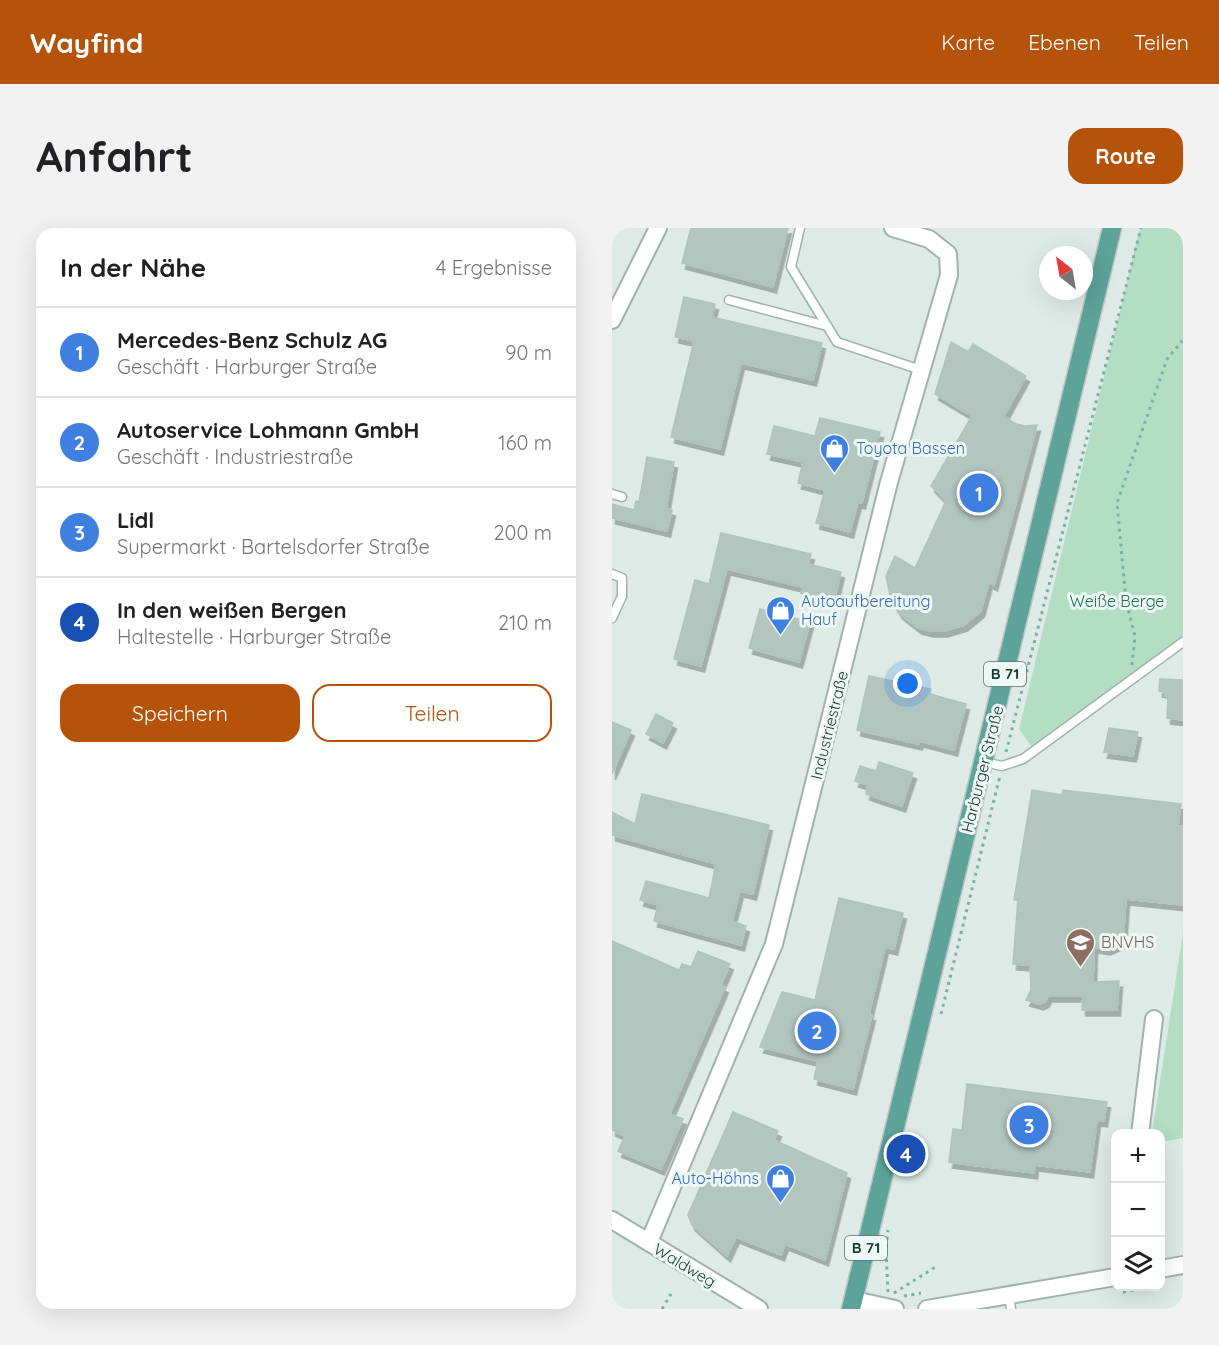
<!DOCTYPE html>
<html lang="de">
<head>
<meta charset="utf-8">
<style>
  :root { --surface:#fff; --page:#f2f2f2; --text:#202124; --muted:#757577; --line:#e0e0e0; --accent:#b45309 }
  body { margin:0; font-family:Quicksand,sans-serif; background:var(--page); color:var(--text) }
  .controls { position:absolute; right:18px; bottom:18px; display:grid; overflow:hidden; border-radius:12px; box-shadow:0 6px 24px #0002 }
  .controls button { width:54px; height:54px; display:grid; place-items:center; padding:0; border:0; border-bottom:2px solid var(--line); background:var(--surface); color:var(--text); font:30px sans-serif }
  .compass { position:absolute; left:427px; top:18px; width:54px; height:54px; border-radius:50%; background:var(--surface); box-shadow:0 6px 24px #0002; rotate:329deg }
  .you { position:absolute; left:296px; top:456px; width:21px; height:21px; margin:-15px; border:4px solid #fff; border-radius:50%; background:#1a73e8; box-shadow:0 0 0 9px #1a73e833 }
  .badge { display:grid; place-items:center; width:39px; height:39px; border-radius:50%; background:var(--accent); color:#fff; font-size:20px; font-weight:700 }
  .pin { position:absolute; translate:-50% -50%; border:3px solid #fff; box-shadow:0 2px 6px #0006 }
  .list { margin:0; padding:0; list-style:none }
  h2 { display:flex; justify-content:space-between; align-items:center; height:78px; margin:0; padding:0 24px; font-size:26px }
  h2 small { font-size:20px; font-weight:400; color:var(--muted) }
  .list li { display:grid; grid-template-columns:39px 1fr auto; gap:18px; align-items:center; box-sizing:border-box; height:90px; padding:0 24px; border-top:2px solid var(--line) }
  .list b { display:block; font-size:22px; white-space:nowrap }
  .list p { margin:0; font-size:20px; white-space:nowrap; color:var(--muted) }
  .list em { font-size:20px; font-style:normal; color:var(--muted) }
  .actions { display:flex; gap:12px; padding:18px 24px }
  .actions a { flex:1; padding:14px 0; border:2px solid var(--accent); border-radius:18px; text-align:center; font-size:21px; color:var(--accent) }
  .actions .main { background:var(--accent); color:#fff }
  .icon { flex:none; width:33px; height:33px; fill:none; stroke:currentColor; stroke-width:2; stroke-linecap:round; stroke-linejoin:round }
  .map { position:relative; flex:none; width:571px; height:1081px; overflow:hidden; border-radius:18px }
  header { display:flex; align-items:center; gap:36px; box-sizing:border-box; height:84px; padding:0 30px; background:var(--accent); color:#fff }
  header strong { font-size:28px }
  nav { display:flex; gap:33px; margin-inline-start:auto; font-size:21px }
  .intro { display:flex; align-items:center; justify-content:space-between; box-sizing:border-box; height:144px; padding:0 36px }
  h1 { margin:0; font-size:42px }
  .button { padding:15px 27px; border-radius:18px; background:var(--accent); color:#fff; font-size:21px; font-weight:700 }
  main { display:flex; gap:36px; padding:0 36px }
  aside { flex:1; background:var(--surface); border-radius:18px; box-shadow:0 6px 24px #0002 }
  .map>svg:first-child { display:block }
</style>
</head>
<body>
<header>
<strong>Wayfind</strong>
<nav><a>Karte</a><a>Ebenen</a><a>Teilen</a></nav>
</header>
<div class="intro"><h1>Anfahrt</h1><a class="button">Route</a></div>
<main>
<aside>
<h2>In der Nähe<small>4 Ergebnisse</small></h2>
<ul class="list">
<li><span class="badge" style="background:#3f7fe0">1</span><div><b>Mercedes-Benz Schulz AG</b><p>Geschäft · Harburger Straße</p></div><em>90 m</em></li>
<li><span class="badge" style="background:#3f7fe0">2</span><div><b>Autoservice Lohmann GmbH</b><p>Geschäft · Industriestraße</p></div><em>160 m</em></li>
<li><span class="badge" style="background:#3f7fe0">3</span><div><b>Lidl</b><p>Supermarkt · Bartelsdorfer Straße</p></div><em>200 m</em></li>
<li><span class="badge" style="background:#1a4fb4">4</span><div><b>In den weißen Bergen</b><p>Haltestelle · Harburger Straße</p></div><em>210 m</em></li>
</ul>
<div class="actions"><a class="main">Speichern</a><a>Teilen</a></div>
</aside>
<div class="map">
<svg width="571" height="1081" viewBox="0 0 571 1081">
  <defs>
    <filter id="shadow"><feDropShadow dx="3.5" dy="6" stdDeviation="0" flood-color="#0004"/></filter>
  </defs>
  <rect width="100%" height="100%" fill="#ddeae6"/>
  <g fill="#b3dec4">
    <path d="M528 0H571V408L420 519 407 501Z"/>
    <path d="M571 705V910L549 914 548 906 540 905Z"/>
  </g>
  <g fill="#b2c5bf" stroke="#afc4be" stroke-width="1.5" filter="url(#shadow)">
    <path d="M79 0H176L161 59 70 35Z"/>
    <path d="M72 69 103 76 100 89 210 115 201 152 129 135 108 221 59 209 82 113 63 109Z"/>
    <path d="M339 114 356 124 361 116 414 148 392 188 404 196 413 198 425 197 382 357 377 354 369 383 352 397 332 403H318L306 400 287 385 279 372 274 348 283 328 303 340 334 273 319 258 360 188 323 166Z"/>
    <path d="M208 190 268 204 250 275 246 274 238 304 204 295 213 262 186 255 191 234 155 226 162 198 203 208Z"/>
    <path d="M35 229 62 234 54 280 60 282 55 303 0 290V276L22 282 24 273 27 274Z"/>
    <path d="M109 305 199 326 196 336 229 344 222 373 189 365 191 359 115 341 89 438 62 431 83 352 97 356Z"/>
    <path d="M148 381 198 394 187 434 137 420Z"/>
    <path d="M257 448 319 461 318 466 354 476 342 522 308 513 307 516 245 502Z"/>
    <path d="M548 451 571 452V492L555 490 556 469 553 468 554 464 547 463Z"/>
    <path d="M44 486 61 495 51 515 34 506Z"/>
    <path d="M0 494 19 502 0 546Z"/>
    <path d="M497 500 526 504 521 528 492 524Z"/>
    <path d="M267 534 301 545 290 578 254 566 256 557 243 553 248 538 264 543Z"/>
    <path d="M420 562 450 567 451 562 569 576 566 598H571V677L514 671 511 714 495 721 482 719 481 754 507 753 505 782H470L471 768H436L434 773 428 776 414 772 419 762 418 737 401 736 406 672H402Z"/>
    <path d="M30 566 157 597 141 666 128 663 120 693 134 698 129 717 42 693 46 677 28 672 34 653 97 670 104 636 0 607V584L23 596Z"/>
    <path d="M227 670 291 685 282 721 273 719 257 786 260 787 241 861 202 851 206 833 148 819 170 764 203 772Z"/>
    <path d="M0 713 67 742 70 736 79 739 86 723 118 736 109 757 113 759 58 886 71 891 49 941 6 923 13 908 0 902Z"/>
    <path d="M355 856 495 874 492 893 485 892 478 944 423 937 422 945 337 934 341 901 350 902Z"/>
    <path d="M121 884 166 903 162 912 235 945 213 1032 173 1016 169 1027 124 1009 115 1028 80 997 76 987Z"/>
  </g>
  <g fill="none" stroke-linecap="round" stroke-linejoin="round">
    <defs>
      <g id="service">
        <path d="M188 0 179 39 225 114 309 142"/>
        <path d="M117 72 215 98"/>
        <path d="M0 266 10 269"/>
        <path d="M0 346 10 350V368L0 390"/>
        <path d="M372 534 390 538 411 531 571 414"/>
        <path d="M397 1067 399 1081"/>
      </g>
      <g id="minor">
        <path d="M0 92 46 0"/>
        <path d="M528 906 542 791"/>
        <path d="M0 992 147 1081"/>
        <path d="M37 1014 162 716 277 254 337 47 336 26 317 11 281 0"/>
        <path d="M548 1041 571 1037"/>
        <path d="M242 1072 283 1081"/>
        <path d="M315 1081 503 1049"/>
      </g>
      <path id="primary" d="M239 1081 500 0"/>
    </defs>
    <use href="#service" stroke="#a0b2ae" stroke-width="11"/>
    <use href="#minor" stroke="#a0b2ae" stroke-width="20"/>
    <use href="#primary" stroke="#bbc4c3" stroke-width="21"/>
    <g stroke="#7ab0a6" stroke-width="3" stroke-dasharray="3 4.5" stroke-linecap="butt">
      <path d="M520 437 523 408 514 373 505 275 555 131 571 112"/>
      <path d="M394 524 529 0"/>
      <path d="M329 786 388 548"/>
      <path d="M276 1064 274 1022 276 1002"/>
      <path d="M511 1064 541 1058"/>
      <path d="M282 1065 325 1038"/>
      <path d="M292 1068 309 1065"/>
      <path d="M50 1081 59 1066"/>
    </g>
    <use href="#service" stroke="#fff" stroke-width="8"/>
    <use href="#minor" stroke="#fff" stroke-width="16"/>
    <use href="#primary" stroke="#5da39a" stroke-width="18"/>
  </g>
  <defs>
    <symbol id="shop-pin" viewBox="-11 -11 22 30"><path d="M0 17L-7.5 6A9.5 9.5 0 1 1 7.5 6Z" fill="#3f7fe0" stroke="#edf7f3"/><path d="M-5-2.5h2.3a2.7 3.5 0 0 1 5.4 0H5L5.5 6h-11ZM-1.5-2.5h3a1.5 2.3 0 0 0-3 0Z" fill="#fff"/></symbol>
    <symbol id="school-pin" viewBox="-11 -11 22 30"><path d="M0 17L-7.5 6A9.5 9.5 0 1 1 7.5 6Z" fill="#8d6e63" stroke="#edf7f3"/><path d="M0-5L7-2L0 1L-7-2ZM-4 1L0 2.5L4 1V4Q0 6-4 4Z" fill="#fff"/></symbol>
  </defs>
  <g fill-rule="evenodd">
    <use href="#shop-pin" x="206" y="204" width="33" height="45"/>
    <use href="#shop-pin" x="152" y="366" width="33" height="45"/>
    <use href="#school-pin" x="452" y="698" width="33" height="45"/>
    <use href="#shop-pin" x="152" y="934" width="33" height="45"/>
  </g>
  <g text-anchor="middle" stroke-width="6" stroke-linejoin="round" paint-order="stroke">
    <g fill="#edf7f3" stroke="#5b736f" stroke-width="1.5">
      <rect x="372" y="434" width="42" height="24" rx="4.5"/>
      <rect x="233" y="1008" width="42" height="24" rx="4.5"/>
    </g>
    <g font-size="15" font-weight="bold" fill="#1d3a36">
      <text x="393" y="451">B 71</text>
      <text x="254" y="1025">B 71</text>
    </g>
    <g font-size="16" fill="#366cbe" stroke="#edf7f3" text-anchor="start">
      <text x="244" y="226">Toyota Bassen</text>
      <text x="189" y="379">Autoaufbereitung<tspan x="189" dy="18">Hauf</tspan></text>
      <text x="147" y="956" text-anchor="end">Auto-Höhns</text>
    </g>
    <g font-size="16" fill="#25744e" stroke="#edf7f3">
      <text x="505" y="379">Weiße Berge</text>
    </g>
    <g font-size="16" fill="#1d3a36" stroke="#edf7f3">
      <text transform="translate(217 497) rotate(-76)" y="6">Industriestraße</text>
      <text transform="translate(370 541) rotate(-76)" y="6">Harburger Straße</text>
      <text transform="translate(73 1037) rotate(31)" y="6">Waldweg</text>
    </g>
    <g font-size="16" fill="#785e54" stroke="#edf7f3" text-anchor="start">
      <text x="489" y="720">BNVHS</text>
    </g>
  </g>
</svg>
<div class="controls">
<button>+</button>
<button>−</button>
<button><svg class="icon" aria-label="layers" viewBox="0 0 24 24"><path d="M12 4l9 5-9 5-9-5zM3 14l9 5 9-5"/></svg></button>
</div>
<svg class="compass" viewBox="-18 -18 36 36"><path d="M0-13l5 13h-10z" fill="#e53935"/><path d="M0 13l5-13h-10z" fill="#757577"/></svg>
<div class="you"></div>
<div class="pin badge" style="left:367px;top:265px;background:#3f7fe0">1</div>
<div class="pin badge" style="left:205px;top:803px;background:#3f7fe0">2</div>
<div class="pin badge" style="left:417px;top:897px;background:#3f7fe0">3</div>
<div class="pin badge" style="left:294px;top:926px;background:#1a4fb4">4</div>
</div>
</main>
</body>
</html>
